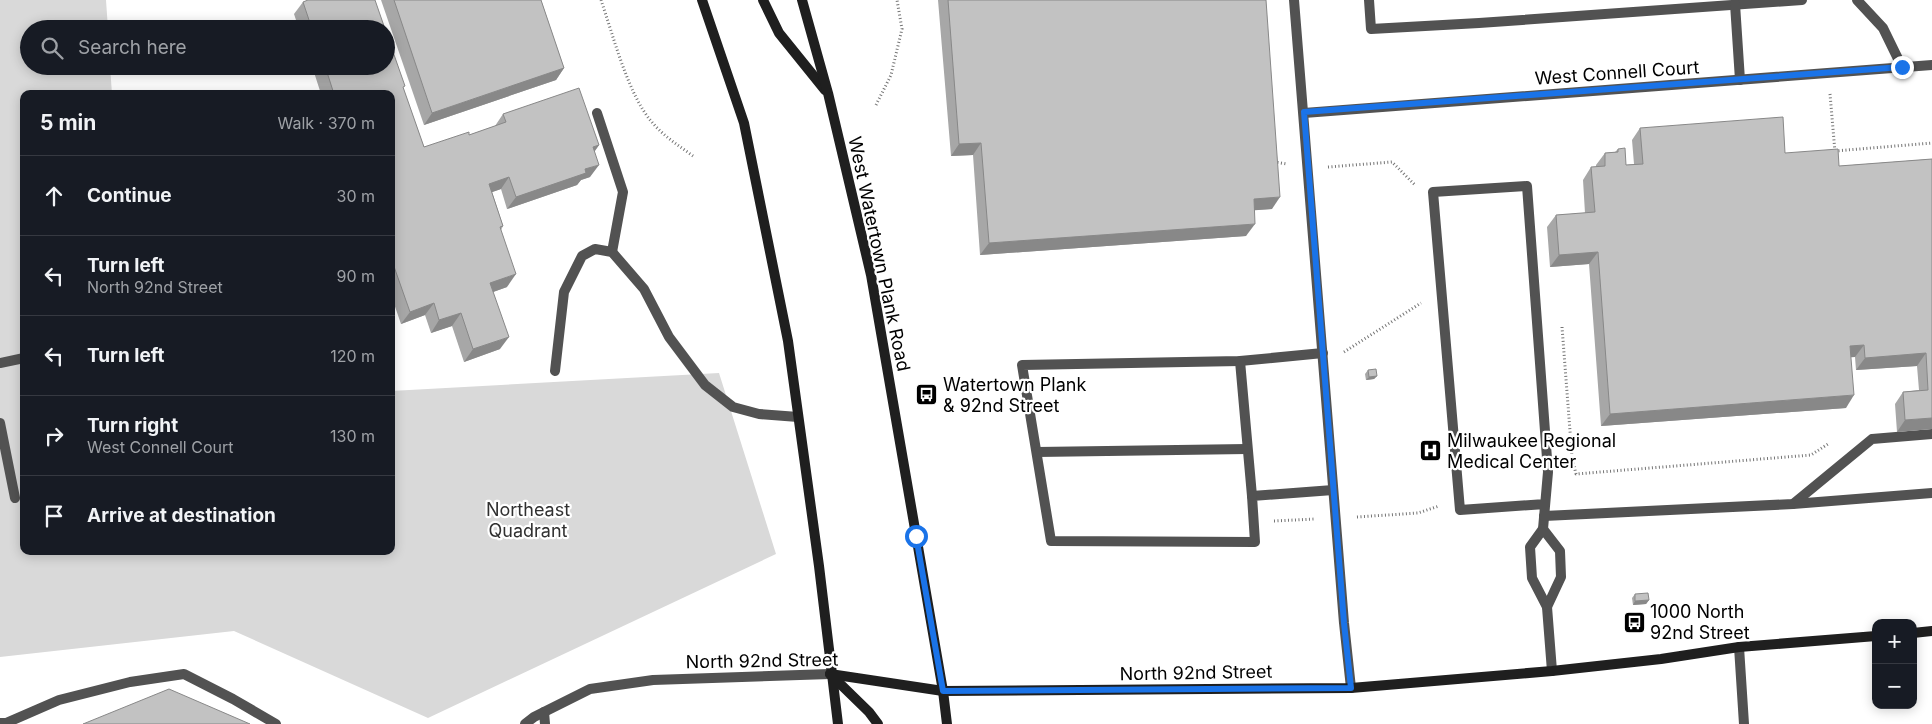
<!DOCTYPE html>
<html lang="en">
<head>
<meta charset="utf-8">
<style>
  :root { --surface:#171b24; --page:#20242c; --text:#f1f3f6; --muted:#9ea1a6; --line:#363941 }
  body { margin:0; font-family:Inter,sans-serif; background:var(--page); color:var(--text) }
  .controls { position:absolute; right:15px; bottom:15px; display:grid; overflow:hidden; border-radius:10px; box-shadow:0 2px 12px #0003 }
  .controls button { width:45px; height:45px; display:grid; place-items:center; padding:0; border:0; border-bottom:1px solid var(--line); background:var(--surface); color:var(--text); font:25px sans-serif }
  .stop { position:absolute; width:15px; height:15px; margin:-11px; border:4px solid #1a73e8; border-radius:50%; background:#fff }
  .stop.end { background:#1a73e8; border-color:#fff; box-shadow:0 1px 5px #0008 }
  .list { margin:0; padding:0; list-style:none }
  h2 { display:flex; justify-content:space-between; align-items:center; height:65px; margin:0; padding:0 20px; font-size:21px }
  h2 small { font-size:16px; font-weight:400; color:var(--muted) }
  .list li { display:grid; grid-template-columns:32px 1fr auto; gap:15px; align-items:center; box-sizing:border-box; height:80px; padding:0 20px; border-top:1px solid var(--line) }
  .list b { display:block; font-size:19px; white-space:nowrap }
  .list p { margin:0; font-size:16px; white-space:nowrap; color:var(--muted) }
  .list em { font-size:16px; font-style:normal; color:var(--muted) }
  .icon { flex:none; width:28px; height:28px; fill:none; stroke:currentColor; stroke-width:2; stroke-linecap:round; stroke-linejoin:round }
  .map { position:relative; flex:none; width:1932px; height:724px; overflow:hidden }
  .search { position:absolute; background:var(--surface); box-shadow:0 2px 12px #0003; left:20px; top:20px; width:375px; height:55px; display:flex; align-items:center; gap:12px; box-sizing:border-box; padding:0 18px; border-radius:28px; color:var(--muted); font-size:19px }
  .panel { position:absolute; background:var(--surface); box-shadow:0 2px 12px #0003; left:20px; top:90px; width:375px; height:465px; border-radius:10px }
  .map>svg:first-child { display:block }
</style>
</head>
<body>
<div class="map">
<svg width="1932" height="724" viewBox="0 0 1932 724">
  <rect width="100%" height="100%" fill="#fff"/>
  <path fill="#d9d9d9" d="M0 0H106L108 29H29V66H110L112 94H24V551H391V391L719 373 776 554 428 718 234 631 0 657Z"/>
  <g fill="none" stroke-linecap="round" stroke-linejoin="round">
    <g stroke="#747474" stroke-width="3" stroke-dasharray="1 2.5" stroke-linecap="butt">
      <path d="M601 0C613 35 628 94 651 121 663 136 678 145 693 156"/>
      <path d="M1830 94 1835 152"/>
      <path d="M876 105 891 75 902 29 897 0"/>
      <path d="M1835 151 1932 143"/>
      <path d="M1275 161V162L1287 164"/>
      <path d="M1328 167 1392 162 1415 185"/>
      <path d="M1562 327 1572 457 1576 474 1811 455 1828 444"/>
      <path d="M1344 352 1421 303"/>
      <path d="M1357 517 1418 513 1439 506"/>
      <path d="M1274 521 1315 519"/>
    </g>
    <g stroke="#525252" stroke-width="10">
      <path d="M1369 0 1371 29 1479 23 1802 0"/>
      <path d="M1857 0 1883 28 1902 67"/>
      <path d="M1735 4 1740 80"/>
      <path d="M597 113 623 192 612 252"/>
      <path d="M1323 353 1240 361 1022 365 1051 541 1255 542 1252 496 1333 490"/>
      <path d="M1240 361 1252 496"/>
      <path d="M0 363 24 358"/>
      <path d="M555 371 564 292 582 256 595 249 612 252 644 289 669 337 705 385 733 407 759 414 798 417"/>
      <path d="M0 423 15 498"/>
      <path d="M1037 452 1247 449"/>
      <path d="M1545 504 1460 510 1433 192 1527 186 1548 472 1543 529 1530 547 1532 578 1547 607 1552 671"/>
      <path d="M1793 504 1872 439 1932 434"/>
      <path d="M1544 516 1793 504 1932 493"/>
      <path d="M1543 529 1560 551 1561 577 1547 607"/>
      <path d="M1739 647 1744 724"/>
      <path d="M544 712 545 724"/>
      <path d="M0 723H6L59 700 130 682 184 674 233 699 276 724"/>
    </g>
    <g stroke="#525252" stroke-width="10">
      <path d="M1294 0 1344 623 1351 688"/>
      <path d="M1304 113 1932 65"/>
      <path d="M525 724 534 717 590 689 653 680 830 674"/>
    </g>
    <g stroke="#1f1f1f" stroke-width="10">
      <path d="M702 0 744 123 788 341 819 566 838 724"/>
      <path d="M763 0 779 33 825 90"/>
      <path d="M802 0 828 93 871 275 943 691 947 724"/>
      <path d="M1913 633 1932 631"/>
      <path d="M830 674 943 691 1351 688 1552 671 1661 659 1739 647 1876 636"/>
      <path d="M830 674 869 712 878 724"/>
    </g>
  </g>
  <g fill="#a7a7a7">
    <path d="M381 0H541L564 68 556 80 424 125Z"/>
    <path d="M938 0H1266L1272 209 1254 210 1246 236 980 255 973 155 951 156Z"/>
    <path d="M303 2 385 29H299L294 14Z"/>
    <path d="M312 66H386L403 88 424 147 469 135 495 126 503 114 599 145 594 152 590 177 581 180 577 185 507 209 501 189 492 192 503 226 501 230 507 287 493 292 500 349 464 362 452 326 431 333 425 315 401 324 391 295V94H321Z"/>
    <path d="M1640 128 1785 153 1839 166 1932 159V429L1897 432 1895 404 1903 392 1919 390 1917 366 1856 370 1855 357H1851L1846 408 1601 426 1589 264 1550 267 1547 227 1556 215 1585 213 1583 180 1591 167H1596V165L1605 153 1615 152 1618 149 1626 165 1634 164 1632 140Z"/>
    <path d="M1368 370 1377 376 1374 379 1366 380 1365 374Z"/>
    <path d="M1635 594 1649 600 1646 604 1633 605 1632 598Z"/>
  </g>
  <g fill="#888">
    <path d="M564 68 556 80 424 125 432 113Z"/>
    <path d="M981 143 973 155 951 156 959 144Z"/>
    <path d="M599 145 590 158 593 147Z"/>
    <path d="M599 165 590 177 581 180 577 185 507 209 516 197 585 169Z"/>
    <path d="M509 177 501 189 481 196 489 184Z"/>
    <path d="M1280 197 1272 209 1245 211 1254 199Z"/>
    <path d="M1255 224 1246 236 980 255 989 243Z"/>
    <path d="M1598 252 1589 264 1550 267 1559 255Z"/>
    <path d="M516 274 507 287 482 296 490 283Z"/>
    <path d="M434 303 425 315 401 324 410 312Z"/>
    <path d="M461 313 452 326 431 333 439 320Z"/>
    <path d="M509 337 500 349 464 362 473 349Z"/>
    <path d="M1864 345 1855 357 1842 358 1850 346Z"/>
    <path d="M1926 353 1917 366 1856 370 1865 358Z"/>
    <path d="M1377 376 1374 379 1366 380 1369 377Z"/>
    <path d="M1854 395 1846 408 1601 426 1610 414Z"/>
    <path d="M1932 418V429L1897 432 1905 420Z"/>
    <path d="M1649 600 1646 604 1633 605 1635 601Z"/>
  </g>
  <g fill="#c2c2c2" stroke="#888">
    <path d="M308 0H375L385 29H312L303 2Z"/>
    <path d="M394 0H541L564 68 432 113Z"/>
    <path d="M948 0H1266L1280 197 1254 199 1255 224 989 243 981 143 959 144Z"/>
    <path d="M386 32 405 86 403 87 424 147 469 132V135L506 122 503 114 579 88 599 145 593 147 599 165 585 169 586 173 516 197 509 177 489 184 503 226 500 227 516 274 490 283 509 337 473 349 461 313 439 320 434 303 410 312 391 258V94H334L325 66H386Z"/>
    <path d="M1783 117 1785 153 1838 149 1839 166 1932 159V418L1905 420 1903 392 1928 390 1926 353 1865 358 1864 345 1850 346 1854 395 1610 414 1598 252 1559 255 1556 215 1595 212 1591 167 1605 166V153L1618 152V149L1625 148 1626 165 1643 164 1640 128Z"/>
    <path d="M1376 369 1377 376 1369 377 1368 370Z"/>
    <path d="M1648 593 1649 600 1635 601V594Z"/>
    <path d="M169 689 250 724H83Z"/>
  </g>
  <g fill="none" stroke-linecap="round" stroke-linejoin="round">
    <path stroke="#1a73e8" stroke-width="6" d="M916 536 943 691 1351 688 1344 623 1304 112 1902 67"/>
  </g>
  <defs>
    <symbol id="bus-square" viewBox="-11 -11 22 22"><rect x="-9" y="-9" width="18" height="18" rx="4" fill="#000" stroke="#fff"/><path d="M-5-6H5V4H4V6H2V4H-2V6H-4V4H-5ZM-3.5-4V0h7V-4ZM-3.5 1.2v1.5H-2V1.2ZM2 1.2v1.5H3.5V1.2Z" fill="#fff"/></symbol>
    <symbol id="hospital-square" viewBox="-11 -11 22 22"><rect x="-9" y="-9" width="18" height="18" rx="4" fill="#000" stroke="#fff"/><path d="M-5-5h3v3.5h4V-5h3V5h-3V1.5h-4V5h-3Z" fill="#fff"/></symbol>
  </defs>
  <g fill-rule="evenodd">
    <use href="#bus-square" x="914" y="382" width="25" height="25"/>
    <use href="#hospital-square" x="1418" y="438" width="25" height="25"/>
    <use href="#bus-square" x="1622" y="610" width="25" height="25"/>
  </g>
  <g text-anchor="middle" stroke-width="4.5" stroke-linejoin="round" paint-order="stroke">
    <g font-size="18" fill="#000" stroke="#fff">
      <text transform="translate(1617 73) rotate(-4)" y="6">West Connell Court</text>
      <text transform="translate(879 254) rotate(78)" y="6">West Watertown Plank Road</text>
      <text transform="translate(762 661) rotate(-1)" y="6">North 92nd Street</text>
      <text transform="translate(1196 673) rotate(-1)" y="6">North 92nd Street</text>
    </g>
    <g font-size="18" fill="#000" stroke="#fff" text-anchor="start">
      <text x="943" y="391">Watertown Plank<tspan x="943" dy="21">&amp; 92nd Street</tspan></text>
      <text x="1447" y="447">Milwaukee Regional<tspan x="1447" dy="21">Medical Center</tspan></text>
      <text x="1650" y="618">1000 North<tspan x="1650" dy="21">92nd Street</tspan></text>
    </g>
    <g font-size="18" fill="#303030" stroke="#fff">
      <text x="528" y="516">Northeast<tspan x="528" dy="21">Quadrant</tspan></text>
    </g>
  </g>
</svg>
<div class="controls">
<button>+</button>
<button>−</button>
</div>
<div class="stop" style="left:916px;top:536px"></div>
<div class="stop end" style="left:1902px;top:67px"></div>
<div class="search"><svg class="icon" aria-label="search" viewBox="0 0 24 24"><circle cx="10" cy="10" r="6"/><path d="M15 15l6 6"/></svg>Search here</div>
<section class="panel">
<h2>5 min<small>Walk · 370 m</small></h2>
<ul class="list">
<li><svg class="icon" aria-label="ahead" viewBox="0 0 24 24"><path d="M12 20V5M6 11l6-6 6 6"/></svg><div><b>Continue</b></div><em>30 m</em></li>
<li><svg class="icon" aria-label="left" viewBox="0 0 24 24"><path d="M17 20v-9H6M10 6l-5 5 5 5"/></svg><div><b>Turn left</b><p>North 92nd Street</p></div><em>90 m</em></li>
<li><svg class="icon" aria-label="left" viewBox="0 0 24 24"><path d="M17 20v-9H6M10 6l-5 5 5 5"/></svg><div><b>Turn left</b></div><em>120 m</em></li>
<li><svg class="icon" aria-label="right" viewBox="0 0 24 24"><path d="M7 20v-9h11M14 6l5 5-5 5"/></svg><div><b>Turn right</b><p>West Connell Court</p></div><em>130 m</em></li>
<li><svg class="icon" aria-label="arrive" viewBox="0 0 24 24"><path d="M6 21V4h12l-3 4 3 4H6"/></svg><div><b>Arrive at destination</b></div></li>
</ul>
</section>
</div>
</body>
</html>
